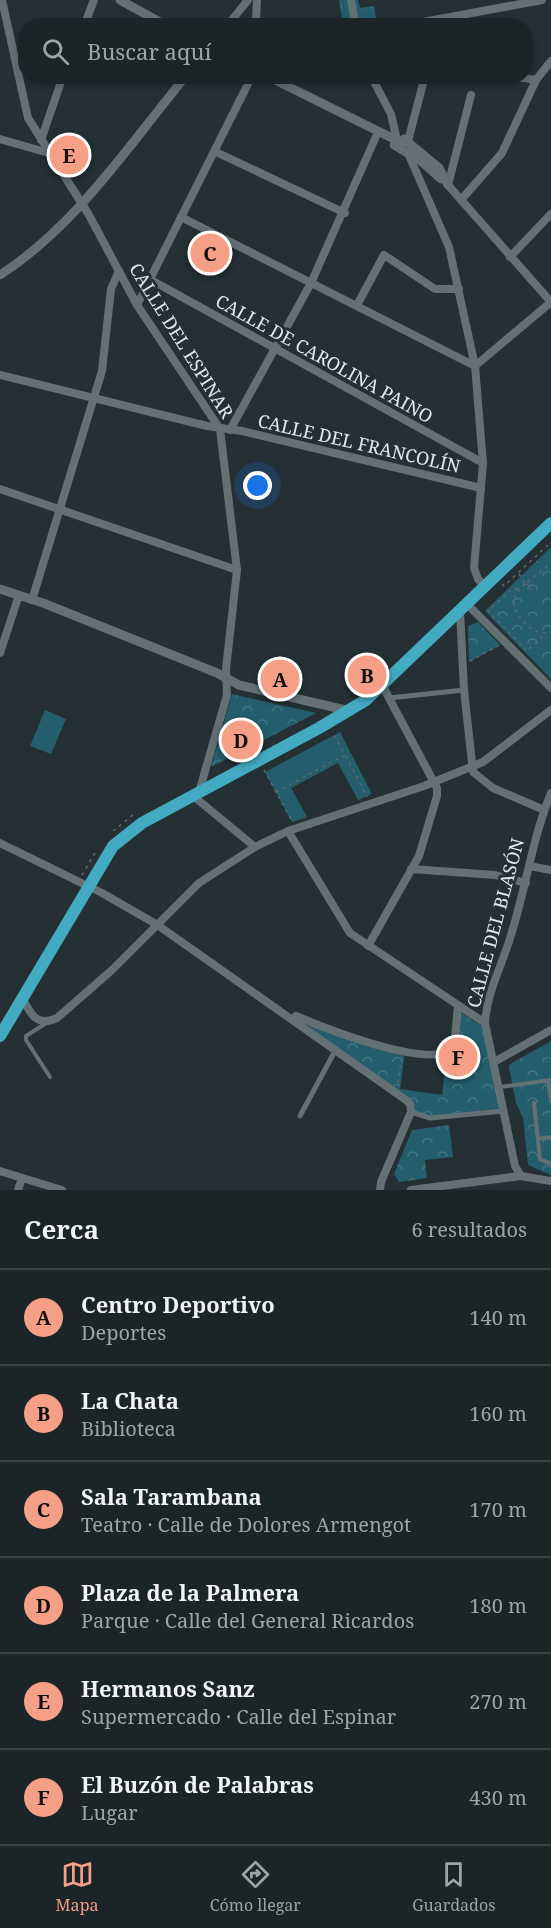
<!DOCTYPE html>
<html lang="es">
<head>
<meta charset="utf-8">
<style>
  :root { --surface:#1b2427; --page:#242c2f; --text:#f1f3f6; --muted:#a0a4a7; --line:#394144; --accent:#f49f86 }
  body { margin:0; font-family:"Noto Serif",serif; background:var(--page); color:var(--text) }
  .you { position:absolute; left:258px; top:486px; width:21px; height:21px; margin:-15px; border:4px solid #fff; border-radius:50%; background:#1a73e8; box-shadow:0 0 0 9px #1a73e833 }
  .badge { display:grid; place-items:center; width:39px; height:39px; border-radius:50%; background:var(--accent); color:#111; font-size:20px; font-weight:700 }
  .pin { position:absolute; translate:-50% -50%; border:3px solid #fff; box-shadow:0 2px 6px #0006 }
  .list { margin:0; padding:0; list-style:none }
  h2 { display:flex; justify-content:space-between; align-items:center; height:78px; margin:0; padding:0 24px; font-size:26px }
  h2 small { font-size:20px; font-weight:400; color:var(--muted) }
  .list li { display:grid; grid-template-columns:39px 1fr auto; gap:18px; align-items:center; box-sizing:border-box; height:96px; padding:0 24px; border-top:2px solid var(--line) }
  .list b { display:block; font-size:22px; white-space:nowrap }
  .list p { margin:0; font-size:20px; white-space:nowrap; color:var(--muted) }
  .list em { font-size:20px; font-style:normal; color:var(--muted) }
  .icon { flex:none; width:33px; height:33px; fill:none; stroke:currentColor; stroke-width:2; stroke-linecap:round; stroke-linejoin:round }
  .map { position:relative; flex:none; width:551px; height:1190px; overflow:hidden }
  .search { position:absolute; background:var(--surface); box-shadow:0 3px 9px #0003; left:18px; right:18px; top:18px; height:66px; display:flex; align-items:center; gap:15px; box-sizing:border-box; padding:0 21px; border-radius:24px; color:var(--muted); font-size:22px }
  .sheet { height:654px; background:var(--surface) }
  nav { display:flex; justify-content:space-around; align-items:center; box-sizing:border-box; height:84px; border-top:2px solid var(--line); background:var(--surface); font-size:16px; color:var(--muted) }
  nav a { display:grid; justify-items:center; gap:3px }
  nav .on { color:var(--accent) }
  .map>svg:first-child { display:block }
</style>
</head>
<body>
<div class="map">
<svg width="551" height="1190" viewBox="0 0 551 1190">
  <defs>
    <pattern id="forest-crowns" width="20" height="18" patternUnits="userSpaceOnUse" patternTransform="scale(1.5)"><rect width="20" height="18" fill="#245e6d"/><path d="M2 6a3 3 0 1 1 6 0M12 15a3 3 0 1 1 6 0" fill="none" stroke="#447582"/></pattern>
  </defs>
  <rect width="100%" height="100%" fill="#243034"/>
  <g fill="url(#forest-crowns)">
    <path d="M339 0H358L360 8 374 6 377 25H343Z"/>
    <path d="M551 547V679L485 611Z"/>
    <path d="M478 622 500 645 469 662 468 626Z"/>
    <path d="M232 694 316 713 211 767Z"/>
    <path d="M460 1012 483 1027 504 1111 430 1118 414 1113 415 1107 310 1031 309 1025 405 1051 400 1089 442 1095 447 1056 457 1052Z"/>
    <path d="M551 1041V1175L528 1165 523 1117 516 1103 509 1067 510 1064Z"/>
    <path d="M449 1125 453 1157 425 1160 427 1178 399 1182 394 1174 412 1130Z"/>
  </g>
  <g fill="#245e6d">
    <path d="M45 710 66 719 51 754 30 746Z"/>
    <path d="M340 732 372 794 358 800 338 763 291 788 307 817 292 822 265 772Z"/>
  </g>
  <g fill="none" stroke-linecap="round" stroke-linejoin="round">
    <g stroke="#606a6e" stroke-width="1.5" stroke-dasharray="3 4.5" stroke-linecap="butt">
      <path d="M519 574 525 584 551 563"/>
      <path d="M502 584 504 586 551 542"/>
      <path d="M525 584 515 594 514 608C522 622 534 637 551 632"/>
      <path d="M526 584 531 585V590"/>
      <path d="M518 589H512L488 611 527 651 544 635"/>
      <path d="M470 661 498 646"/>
      <path d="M346 756 367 797"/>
      <path d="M264 770 292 821"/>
      <path d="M276 792 345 755 333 733"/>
      <path d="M113 831 133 815"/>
      <path d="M82 875 95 853"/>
      <path d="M398 1083 401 1061"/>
    </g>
    <g stroke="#637175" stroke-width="4">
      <path d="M48 1022 26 1036V1040L50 1077"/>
      <path d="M548 1081 551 1101"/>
      <path d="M500 1087 551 1080"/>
      <path d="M534 1103 540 1159 551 1164"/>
      <path d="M538 1139 551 1137"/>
    </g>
    <g stroke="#637175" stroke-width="5">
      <path d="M389 698 464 690"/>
      <path d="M411 1112 430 1118 504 1111"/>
      <path d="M300 1116 336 1049"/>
    </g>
    <g stroke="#637175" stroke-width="8">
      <path d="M2 0 28 118 89 215 137 305 220 429 237 570 226 669 227 695 199 792"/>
      <path d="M257 0 256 21 266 26"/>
      <path d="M351 0 356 26"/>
      <path d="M84 26 94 0"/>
      <path d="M227 26 248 0"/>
      <path d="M402 26 542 0"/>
      <path d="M371 76 391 114 396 136"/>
      <path d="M512 76 536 80"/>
      <path d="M471 95 448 185 551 302"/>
      <path d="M0 139 49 153"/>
      <path d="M41 140 63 76"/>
      <path d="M408 141 425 76"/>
      <path d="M216 152 345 213"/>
      <path d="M408 153 449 247 475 366 483 463 474 568 478 579 485 587"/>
      <path d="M461 200 502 153 536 80 551 61"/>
      <path d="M181 217 475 366 551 302"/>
      <path d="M510 257 551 214"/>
      <path d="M151 280 483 463"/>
      <path d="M137 305 252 76"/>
      <path d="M357 305 384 255 435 289H459"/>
      <path d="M0 375 207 426 242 431 481 488"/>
      <path d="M230 430 311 283 378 132"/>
      <path d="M0 489 237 570"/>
      <path d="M32 600 102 371 111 289 119 271"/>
      <path d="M467 604 551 688"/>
      <path d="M460 611 464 690 473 772 493 788 544 810"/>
      <path d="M0 653 19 595"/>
      <path d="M192 795 255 847"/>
      <path d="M288 831 350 933 485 1023"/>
      <path d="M0 843 102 893 156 924 406 1100 410 1104 411 1112 381 1182 380 1190"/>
      <path d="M529 866 551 870"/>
      <path d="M411 869 495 875 526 883"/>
      <path d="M368 946 419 856 437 796V788L382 685"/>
      <path d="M23 999C31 1015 37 1027 57 1018L112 970 199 883 255 847 288 831 424 786 483 762 551 710"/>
      <path d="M296 1016C322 1027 433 1072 454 1047L458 1006"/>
      <path d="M494 1062 551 1030"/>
      <path d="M0 1171 62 1190"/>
      <path d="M521 1176 515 1166 485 1023C487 991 502 966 511 935 526 888 532 839 551 793"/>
      <path d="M18 1190 22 1178"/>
      <path d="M411 1190 521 1176 551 1181"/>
    </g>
    <g stroke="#637175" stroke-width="9">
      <path d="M120 0 167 26"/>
      <path d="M267 76 402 143 408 141"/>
      <path d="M404 139 439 168 448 185"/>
      <path d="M394 145 421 161 441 179"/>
      <path d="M0 275C76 226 129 145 186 76"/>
      <path d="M0 589 43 603 217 673 239 685 350 711"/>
    </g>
    <path stroke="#43abc1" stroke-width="12" d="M0 1036 113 846 142 823 319 728 366 700 551 523"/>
  </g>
  <g text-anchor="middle" stroke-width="6" stroke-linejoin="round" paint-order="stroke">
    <g font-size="18" fill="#e0e8ea" stroke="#243034">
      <text transform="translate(181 341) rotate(58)" y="6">CALLE DEL ESPINAR</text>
      <text transform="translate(324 359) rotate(29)" y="6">CALLE DE CAROLINA PAINO</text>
      <text transform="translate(359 444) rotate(13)" y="6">CALLE DEL FRANCOLÍN</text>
      <text transform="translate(496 923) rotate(-75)" y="6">CALLE DEL BLASÓN</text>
    </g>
  </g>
</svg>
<div class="you"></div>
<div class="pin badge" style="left:280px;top:679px">A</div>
<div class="pin badge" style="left:367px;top:675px">B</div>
<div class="pin badge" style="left:210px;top:253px">C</div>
<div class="pin badge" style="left:241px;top:740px">D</div>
<div class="pin badge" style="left:69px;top:155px">E</div>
<div class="pin badge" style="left:458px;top:1057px">F</div>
<div class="search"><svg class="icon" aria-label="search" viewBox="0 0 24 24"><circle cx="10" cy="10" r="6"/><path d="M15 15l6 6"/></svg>Buscar aquí</div>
</div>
<section class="sheet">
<h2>Cerca<small>6 resultados</small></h2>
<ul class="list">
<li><span class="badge">A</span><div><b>Centro Deportivo</b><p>Deportes</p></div><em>140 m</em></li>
<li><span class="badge">B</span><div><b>La Chata</b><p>Biblioteca</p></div><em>160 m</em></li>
<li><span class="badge">C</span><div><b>Sala Tarambana</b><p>Teatro · Calle de Dolores Armengot</p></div><em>170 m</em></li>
<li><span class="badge">D</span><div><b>Plaza de la Palmera</b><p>Parque · Calle del General Ricardos</p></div><em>180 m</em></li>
<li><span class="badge">E</span><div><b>Hermanos Sanz</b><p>Supermercado · Calle del Espinar</p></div><em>270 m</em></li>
<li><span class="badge">F</span><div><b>El Buzón de Palabras</b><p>Lugar</p></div><em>430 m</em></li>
</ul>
</section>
<nav>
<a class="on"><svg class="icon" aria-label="map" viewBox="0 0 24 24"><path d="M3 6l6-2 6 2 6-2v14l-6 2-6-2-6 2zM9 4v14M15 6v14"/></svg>Mapa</a>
<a><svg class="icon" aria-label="directions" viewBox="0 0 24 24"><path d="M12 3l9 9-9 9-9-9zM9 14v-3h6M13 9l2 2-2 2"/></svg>Cómo llegar</a>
<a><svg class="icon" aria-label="saved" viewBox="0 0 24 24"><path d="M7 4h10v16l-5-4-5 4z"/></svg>Guardados</a>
</nav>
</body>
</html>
